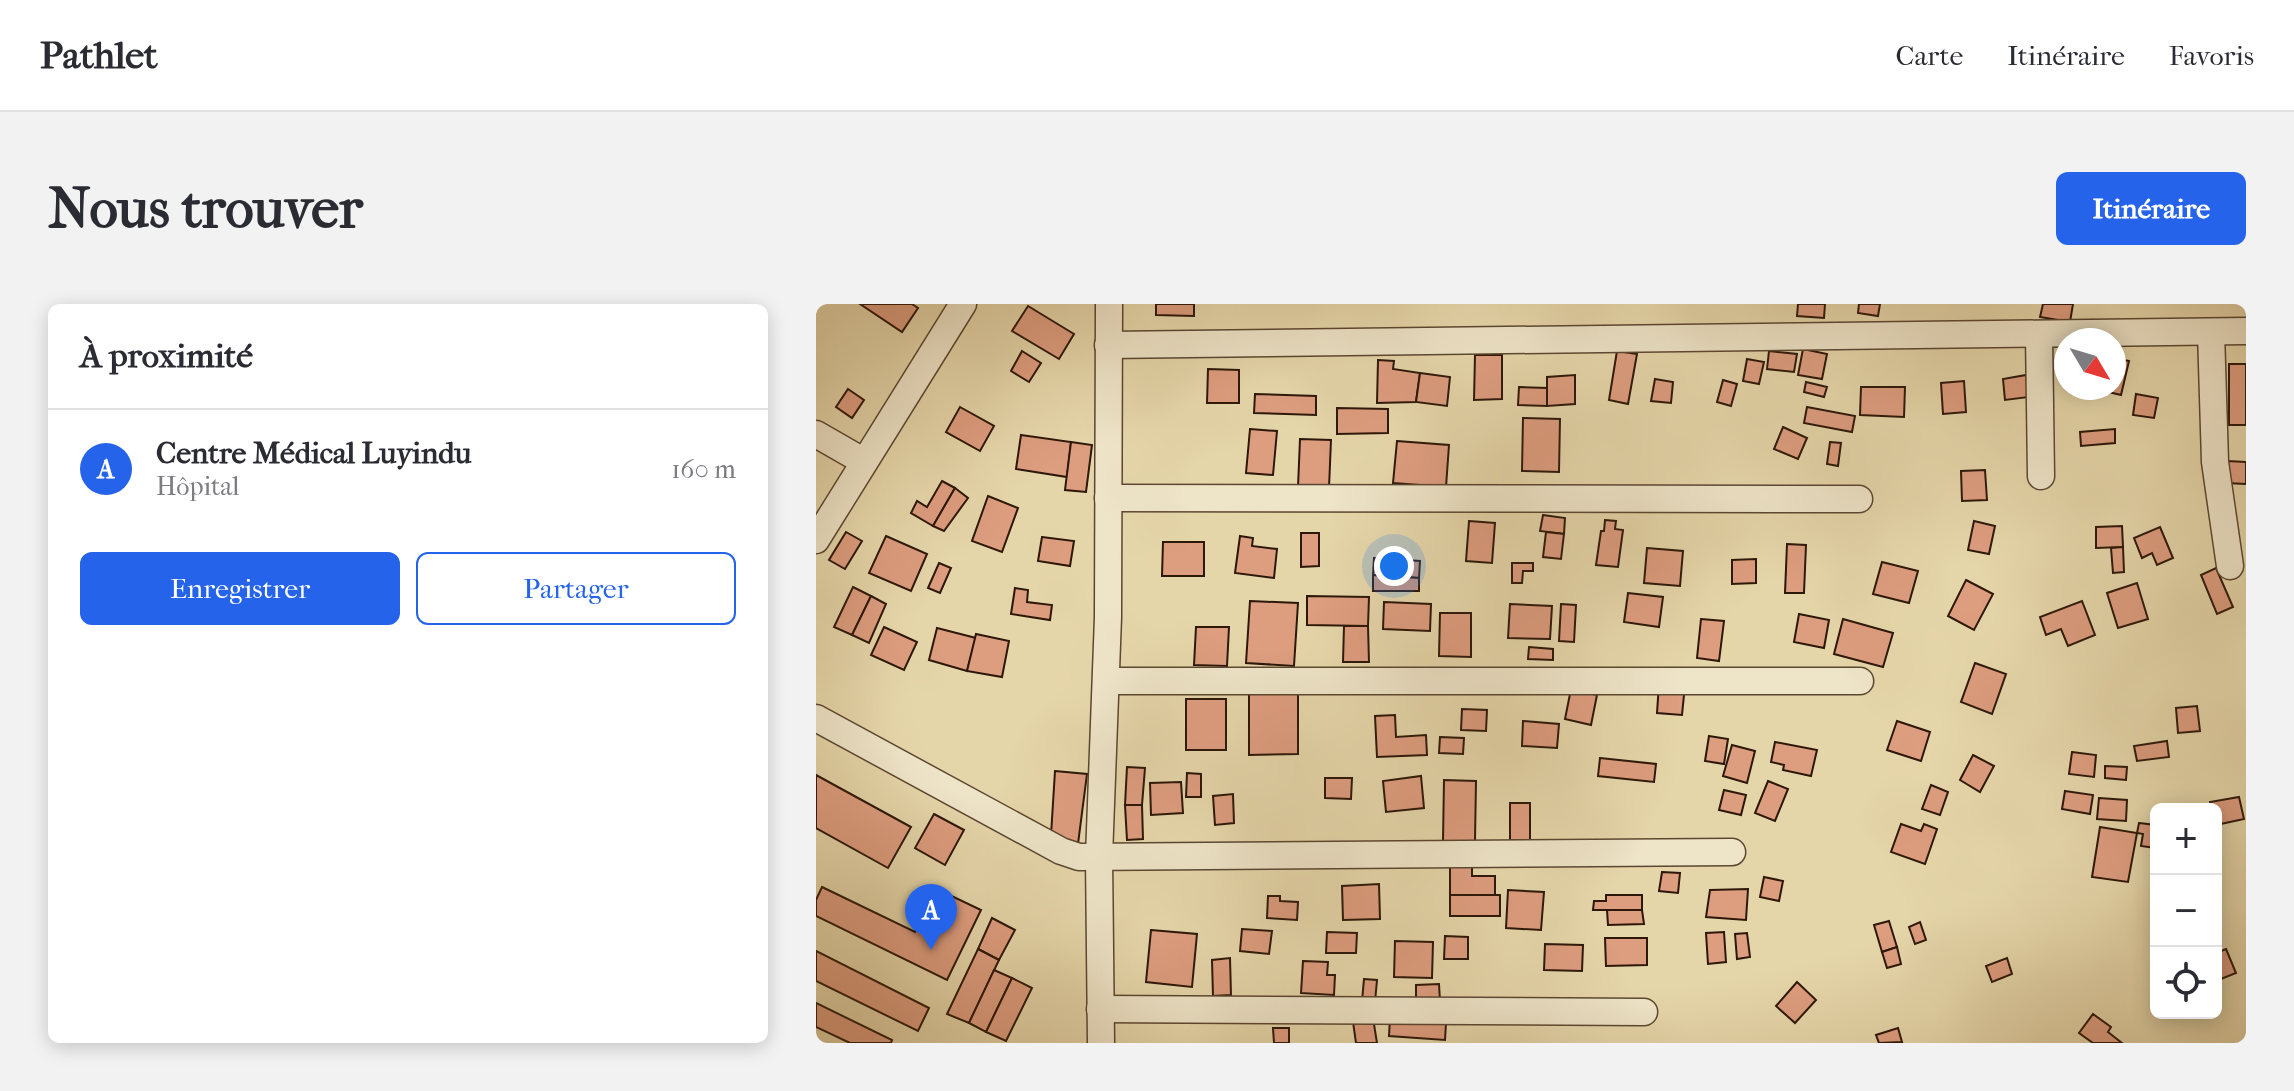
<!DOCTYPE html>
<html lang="fr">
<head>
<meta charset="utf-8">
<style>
  :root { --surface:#fff; --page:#f2f2f3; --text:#2b2b33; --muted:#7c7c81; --line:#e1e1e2; --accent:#2563eb }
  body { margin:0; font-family:"IM FELL French Canon",serif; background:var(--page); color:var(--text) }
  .controls { position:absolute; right:24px; bottom:24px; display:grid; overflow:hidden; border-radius:12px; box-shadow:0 4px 20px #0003 }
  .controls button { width:72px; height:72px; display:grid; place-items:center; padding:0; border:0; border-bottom:2px solid var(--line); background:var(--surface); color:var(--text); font:40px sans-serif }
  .compass { position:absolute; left:1238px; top:24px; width:72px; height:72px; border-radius:50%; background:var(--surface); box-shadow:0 4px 20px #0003; rotate:128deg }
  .you { position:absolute; left:578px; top:262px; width:28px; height:28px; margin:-20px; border:6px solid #fff; border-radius:50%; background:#1a73e8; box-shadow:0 0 0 12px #1a73e833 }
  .badge { display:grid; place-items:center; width:52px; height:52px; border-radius:50%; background:var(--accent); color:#fff; font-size:26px; font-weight:700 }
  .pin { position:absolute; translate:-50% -66px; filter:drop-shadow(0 2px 4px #0008) }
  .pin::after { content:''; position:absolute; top:42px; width:28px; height:24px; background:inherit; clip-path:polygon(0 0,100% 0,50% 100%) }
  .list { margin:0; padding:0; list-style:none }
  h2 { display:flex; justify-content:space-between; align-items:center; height:104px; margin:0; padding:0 32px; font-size:34px }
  h2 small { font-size:26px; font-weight:400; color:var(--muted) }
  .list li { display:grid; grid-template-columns:52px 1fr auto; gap:24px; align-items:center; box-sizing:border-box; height:120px; padding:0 32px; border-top:2px solid var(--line) }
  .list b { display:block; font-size:30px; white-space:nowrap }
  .list p { margin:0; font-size:26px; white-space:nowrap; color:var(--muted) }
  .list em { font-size:26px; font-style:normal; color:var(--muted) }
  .actions { display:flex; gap:16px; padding:24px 32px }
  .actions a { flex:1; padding:18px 0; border:2px solid var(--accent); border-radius:12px; text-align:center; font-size:28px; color:var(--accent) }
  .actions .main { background:var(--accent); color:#fff }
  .icon { flex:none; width:44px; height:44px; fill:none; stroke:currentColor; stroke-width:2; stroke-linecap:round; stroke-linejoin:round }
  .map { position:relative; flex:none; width:1430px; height:739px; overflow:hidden; border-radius:12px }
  header { display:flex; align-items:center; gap:48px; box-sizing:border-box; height:112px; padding:0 40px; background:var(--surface); border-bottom:2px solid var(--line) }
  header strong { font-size:38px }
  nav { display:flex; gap:44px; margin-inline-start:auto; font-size:28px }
  .intro { display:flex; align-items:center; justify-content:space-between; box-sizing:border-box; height:192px; padding:0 48px }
  h1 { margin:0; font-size:56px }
  .button { padding:20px 36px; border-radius:12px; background:var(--accent); color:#fff; font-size:28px; font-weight:700 }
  main { display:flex; gap:48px; padding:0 48px }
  aside { flex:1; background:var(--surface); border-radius:12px; box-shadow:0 4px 20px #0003 }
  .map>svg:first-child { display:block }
</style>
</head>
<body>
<header>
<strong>Pathlet</strong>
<nav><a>Carte</a><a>Itinéraire</a><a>Favoris</a></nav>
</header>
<div class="intro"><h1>Nous trouver</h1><a class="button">Itinéraire</a></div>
<main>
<aside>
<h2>À proximité<small></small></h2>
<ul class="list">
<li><span class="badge">A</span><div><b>Centre Médical Luyindu</b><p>Hôpital</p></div><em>160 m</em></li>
</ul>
<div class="actions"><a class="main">Enregistrer</a><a>Partager</a></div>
</aside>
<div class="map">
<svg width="1430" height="739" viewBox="0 0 1430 739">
  <rect width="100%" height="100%" fill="#e5d6aa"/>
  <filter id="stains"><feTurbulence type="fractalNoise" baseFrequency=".0025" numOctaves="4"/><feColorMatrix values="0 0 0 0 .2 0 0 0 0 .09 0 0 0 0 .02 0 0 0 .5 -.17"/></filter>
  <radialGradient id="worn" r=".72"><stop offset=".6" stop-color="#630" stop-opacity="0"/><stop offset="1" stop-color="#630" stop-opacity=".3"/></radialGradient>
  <g fill="#dd9d7f" stroke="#2d1709" stroke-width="2">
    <path d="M44 0H96L102 4 86 28Z"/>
    <path d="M340 0H378V12L340 11Z"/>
    <path d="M982 0H1009L1008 14 981 12Z"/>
    <path d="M1043 0H1064L1062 12 1042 9Z"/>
    <path d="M1227 0H1257L1254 18 1224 13Z"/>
    <path d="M212 2 258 30 243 55 196 27Z"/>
    <path d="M987 45 1011 50 1006 75 982 71Z"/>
    <path d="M206 47 225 59 213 78 195 67Z"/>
    <path d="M801 47 821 50 812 100 793 96Z"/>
    <path d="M953 47 981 50 978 68 951 65Z"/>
    <path d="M659 51H686V95L658 96Z"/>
    <path d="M1298 54 1313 57 1305 91 1280 85 1298 84Z"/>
    <path d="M931 55 948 58 943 80 927 77Z"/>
    <path d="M562 56 578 57 577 65 604 69 600 98 561 99Z"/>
    <rect x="1413" y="60" width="17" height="61"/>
    <path d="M392 65 423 66V99H391Z"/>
    <path d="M604 69 634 73 631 102 600 98Z"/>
    <path d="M759 71V100L731 102V73Z"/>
    <path d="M1210 71 1213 93 1189 96 1187 75Z"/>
    <path d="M839 75 857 78 855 99 835 97Z"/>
    <path d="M907 76 921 80 915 102 901 98Z"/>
    <path d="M1148 77 1150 108 1127 110 1125 79Z"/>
    <path d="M990 78 1011 83 1008 93 988 88Z"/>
    <path d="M703 83 731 84V102L702 101Z"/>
    <path d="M1045 83H1089L1088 113 1044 111Z"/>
    <path d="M32 85 48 96 36 114 20 103Z"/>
    <path d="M439 90 500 92V111L438 109Z"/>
    <path d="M1320 90 1342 94 1338 114 1317 111Z"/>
    <path d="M144 103 178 122 164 147 130 128Z"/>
    <path d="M991 103 1039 112 1036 128 988 119Z"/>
    <path d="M521 104 572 105V129L521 130Z"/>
    <path d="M707 114 744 115 743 168 706 167Z"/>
    <path d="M967 123 991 134 982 155 958 145Z"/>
    <path d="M434 125 461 127 457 171 430 169Z"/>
    <path d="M1299 125V139L1265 142 1264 128Z"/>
    <path d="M205 131 255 138 251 173 200 165Z"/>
    <path d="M484 135 515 136 513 184 482 183Z"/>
    <path d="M581 137 633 141 630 183 577 179Z"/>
    <path d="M255 138 276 141 270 188 249 186Z"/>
    <path d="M1014 138 1025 139 1022 162 1011 160Z"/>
    <path d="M1411 157 1430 158V180L1410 179Z"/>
    <path d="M1169 166 1171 196 1146 197 1145 167Z"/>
    <path d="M126 177 139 184 117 222 95 209 101 197 111 203Z"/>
    <path d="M139 184 152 194 128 227 117 222Z"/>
    <path d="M172 192 202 204 186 248 156 237Z"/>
    <path d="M727 211 749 214 748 230 724 227Z"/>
    <path d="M789 216 800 217 799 225 807 226 802 263 780 261 785 227H788Z"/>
    <path d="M653 217 679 219 676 259 650 257Z"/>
    <path d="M1158 217 1179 222 1173 250 1152 246Z"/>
    <path d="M1306 222 1307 243 1280 244V223Z"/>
    <path d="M1344 223 1357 254 1341 261 1336 249 1326 254 1318 234Z"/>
    <path d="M30 228 46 237 29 265 13 256Z"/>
    <path d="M730 228 748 230 745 255 727 253Z"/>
    <path d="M485 229H503V262L485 263Z"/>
    <path d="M70 232 111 250 95 287 53 269Z"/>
    <path d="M424 232 437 234 436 242 461 245 458 274 419 269Z"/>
    <path d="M226 233 258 237 254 262 222 257Z"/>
    <path d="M347 238H388V272H346Z"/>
    <path d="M971 240 990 241 988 289H969Z"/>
    <path d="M1307 243 1308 268 1297 269 1295 244Z"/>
    <path d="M831 244 867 247 864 282 828 279Z"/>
    <path d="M558 254 604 257 603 274 557 271Z"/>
    <path d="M940 255V279L916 280V256Z"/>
    <path d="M1066 258 1102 267 1093 299 1057 290Z"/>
    <path d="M123 259 135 264 124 289 112 284Z"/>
    <path d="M696 259H717V267H707L706 279H696Z"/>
    <path d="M1400 264 1417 303 1401 310 1385 271Z"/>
    <path d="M557 271 603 274V287H557Z"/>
    <path d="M1150 276 1177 290 1158 326 1132 312Z"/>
    <path d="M1321 279 1332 315 1302 324 1291 289Z"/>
    <path d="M37 283 55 292 36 331 18 323Z"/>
    <path d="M199 284 212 286 211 298 236 301 234 316 195 310Z"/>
    <path d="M812 289 847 293 843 323 808 318Z"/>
    <path d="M55 292 70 300 53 339 36 331Z"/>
    <path d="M491 292 553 293 552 322 491 321Z"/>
    <path d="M434 297 482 299 478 362 430 359Z"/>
    <path d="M1266 297 1279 331 1252 342 1245 325 1230 331 1224 313Z"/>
    <path d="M568 298 615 300 614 327 567 325Z"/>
    <path d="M694 300 736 302 734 335 692 334Z"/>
    <path d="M745 300 760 301 758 338 743 337Z"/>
    <path d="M624 309H655V353L623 352Z"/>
    <path d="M983 310 1013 316 1008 344 978 338Z"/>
    <path d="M885 315 908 317 903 357 881 354Z"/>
    <path d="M1027 315 1077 329 1067 363 1018 350Z"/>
    <path d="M528 322H552L553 358H527Z"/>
    <path d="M68 323 101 338 88 366 55 351Z"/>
    <path d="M380 323H413L411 362 378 361Z"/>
    <path d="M121 324 160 334 151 367 113 356Z"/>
    <path d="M160 330 193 337 186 373 151 367Z"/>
    <path d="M713 343 737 345V356L712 355Z"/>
    <path d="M1159 359 1190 370 1176 410 1145 398Z"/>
    <path d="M843 379 869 381 866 411 841 409Z"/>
    <path d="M755 385 781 391 775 421 749 415Z"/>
    <path d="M482 387V450L433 451V388Z"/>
    <rect x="370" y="395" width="40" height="51"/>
    <path d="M1381 402 1384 427 1362 429 1360 404Z"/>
    <path d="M646 405 671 406 670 427 645 426Z"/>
    <path d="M579 411 580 433 610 431 611 451 561 453 559 412Z"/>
    <path d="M707 417 743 420 741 444 706 442Z"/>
    <path d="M1081 417 1114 428 1105 457 1071 446Z"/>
    <path d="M893 432 912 435 908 460 889 457Z"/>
    <path d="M624 433 648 434 647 450 623 449Z"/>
    <path d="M1351 437 1353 453 1321 457 1318 442Z"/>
    <path d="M959 438 1001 446 995 472 967 466 968 461 955 458Z"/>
    <path d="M916 441 939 447 931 479 907 472Z"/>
    <path d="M1256 448 1280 451 1278 473 1253 470Z"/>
    <path d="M1157 451 1178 462 1164 488 1144 476Z"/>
    <path d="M784 454 840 460 838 478 782 472Z"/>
    <path d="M1289 462 1311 463 1310 476 1289 474Z"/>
    <path d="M311 463 329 464 326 501H309Z"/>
    <path d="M239 467 271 470 262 540 235 531Z"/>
    <path d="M371 469 385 470V493H370Z"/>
    <path d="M0 471 95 523 72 564 0 524Z"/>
    <path d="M605 472 608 504 570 508 567 477Z"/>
    <path d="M509 474H536L535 495 509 494Z"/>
    <path d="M628 476 660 477 659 537H627Z"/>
    <path d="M952 477 972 485 959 517 939 509Z"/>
    <path d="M365 478 367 509 335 511 334 479Z"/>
    <path d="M1115 481 1132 488 1124 511 1106 505Z"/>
    <path d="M908 486 930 491 925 511 903 506Z"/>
    <path d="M1249 487 1277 491 1274 510 1246 505Z"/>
    <path d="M417 490 418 519 399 521 397 492Z"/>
    <path d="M1423 493 1428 515 1400 521V505H1395L1394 498Z"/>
    <path d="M1283 494 1311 496 1310 517 1281 515Z"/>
    <rect x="694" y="499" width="20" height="37"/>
    <path d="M309 501H326L327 535 311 536Z"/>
    <path d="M118 510 148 526 129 561 99 544Z"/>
    <path d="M1323 519 1340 521V544L1325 542 1327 530 1321 529Z"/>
    <path d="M1085 520 1105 527 1108 520 1121 525 1109 560 1075 548Z"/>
    <path d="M1284 523 1321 529 1312 578 1276 573Z"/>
    <path d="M634 563H656V572H679V591H634Z"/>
    <path d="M846 568 864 569 862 589 843 587Z"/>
    <path d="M948 573 967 577 963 597 944 593Z"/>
    <path d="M563 580 564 615 527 616 526 582Z"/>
    <path d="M6 583 99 628 121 585 165 606 131 676 0 612V596Z"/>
    <path d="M932 585 930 616 890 613 894 586Z"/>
    <path d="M692 586 728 588 725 626 690 624Z"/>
    <rect x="634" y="591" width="50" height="21"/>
    <path d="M790 591H826V606H777L778 597H790Z"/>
    <path d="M452 592H464V597L482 598 481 616 451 614Z"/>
    <path d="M791 606H826L828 620 792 621Z"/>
    <path d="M176 614 199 626 183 656 162 645Z"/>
    <path d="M1073 617 1081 643 1066 648 1058 621Z"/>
    <path d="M1104 618 1110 636 1099 640 1093 623Z"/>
    <path d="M426 625 456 627 453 650 424 647Z"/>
    <path d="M335 626 381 630 376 683 330 678Z"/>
    <path d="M511 628 541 629 540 649H510Z"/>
    <path d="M908 628 910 658 892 660 890 629Z"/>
    <path d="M931 629 934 653 921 655 919 630Z"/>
    <path d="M629 632 652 633V655H628Z"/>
    <path d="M789 634H831V661L790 662Z"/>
    <path d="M579 637 617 638 616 674 578 673Z"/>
    <path d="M729 640 767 641 766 667 728 666Z"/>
    <path d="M1081 643 1085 660 1071 664 1066 648Z"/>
    <path d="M162 645 183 656 153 719 131 710Z"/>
    <path d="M1410 645 1420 669 1400 677V649Z"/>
    <path d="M0 647 113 704 102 727 0 677Z"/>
    <path d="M414 654 415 691 397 692 396 656Z"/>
    <path d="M1191 654 1196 670 1176 678 1170 662Z"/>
    <path d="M487 657 512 658 511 671H519L518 691 485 689Z"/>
    <path d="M178 666 196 674 170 728 153 719Z"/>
    <path d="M196 674 216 684 190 737 170 728Z"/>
    <path d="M548 675 561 676 559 698 546 697Z"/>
    <path d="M981 678 1000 696 979 719 960 702Z"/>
    <path d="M623 680 624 697 600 698V681Z"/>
    <path d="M0 699 76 736 75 739H34L0 723Z"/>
    <path d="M1277 710 1295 723 1292 728 1306 739H1277L1263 729Z"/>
    <path d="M557 714 561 739H540L537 718Z"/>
    <path d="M574 714 630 719 629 736 573 732Z"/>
    <path d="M457 724H473V739H458Z"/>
    <path d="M1082 724 1086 738 1063 739 1060 731Z"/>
  </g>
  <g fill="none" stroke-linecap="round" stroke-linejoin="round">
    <defs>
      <g id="minor">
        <path d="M1395 28 1399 158 1414 262"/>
        <path d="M1223 30 1225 172"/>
        <path d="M292 41 1430 27"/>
        <path d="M0 130 47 157"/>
        <path d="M292 194 1043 195"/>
        <path d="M0 236 147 0"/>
        <path d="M291 377H1044"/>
        <path d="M0 414 245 547 263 553 916 548"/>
        <path d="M284 705 828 708"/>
        <path d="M285 739 283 553 292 313 293 0"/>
      </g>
    </defs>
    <use href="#minor" stroke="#5b4731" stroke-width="29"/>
    <use href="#minor" stroke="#eee4c8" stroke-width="26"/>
  </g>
  <rect width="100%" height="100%" filter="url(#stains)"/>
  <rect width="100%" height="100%" fill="url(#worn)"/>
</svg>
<div class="controls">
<button>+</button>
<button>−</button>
<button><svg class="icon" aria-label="locate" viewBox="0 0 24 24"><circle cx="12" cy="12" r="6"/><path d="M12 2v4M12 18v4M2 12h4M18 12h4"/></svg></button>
</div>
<svg class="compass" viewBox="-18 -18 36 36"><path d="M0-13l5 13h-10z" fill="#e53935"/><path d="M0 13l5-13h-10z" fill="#7c7c81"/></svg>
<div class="you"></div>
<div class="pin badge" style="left:115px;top:646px">A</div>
</div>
</main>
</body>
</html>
